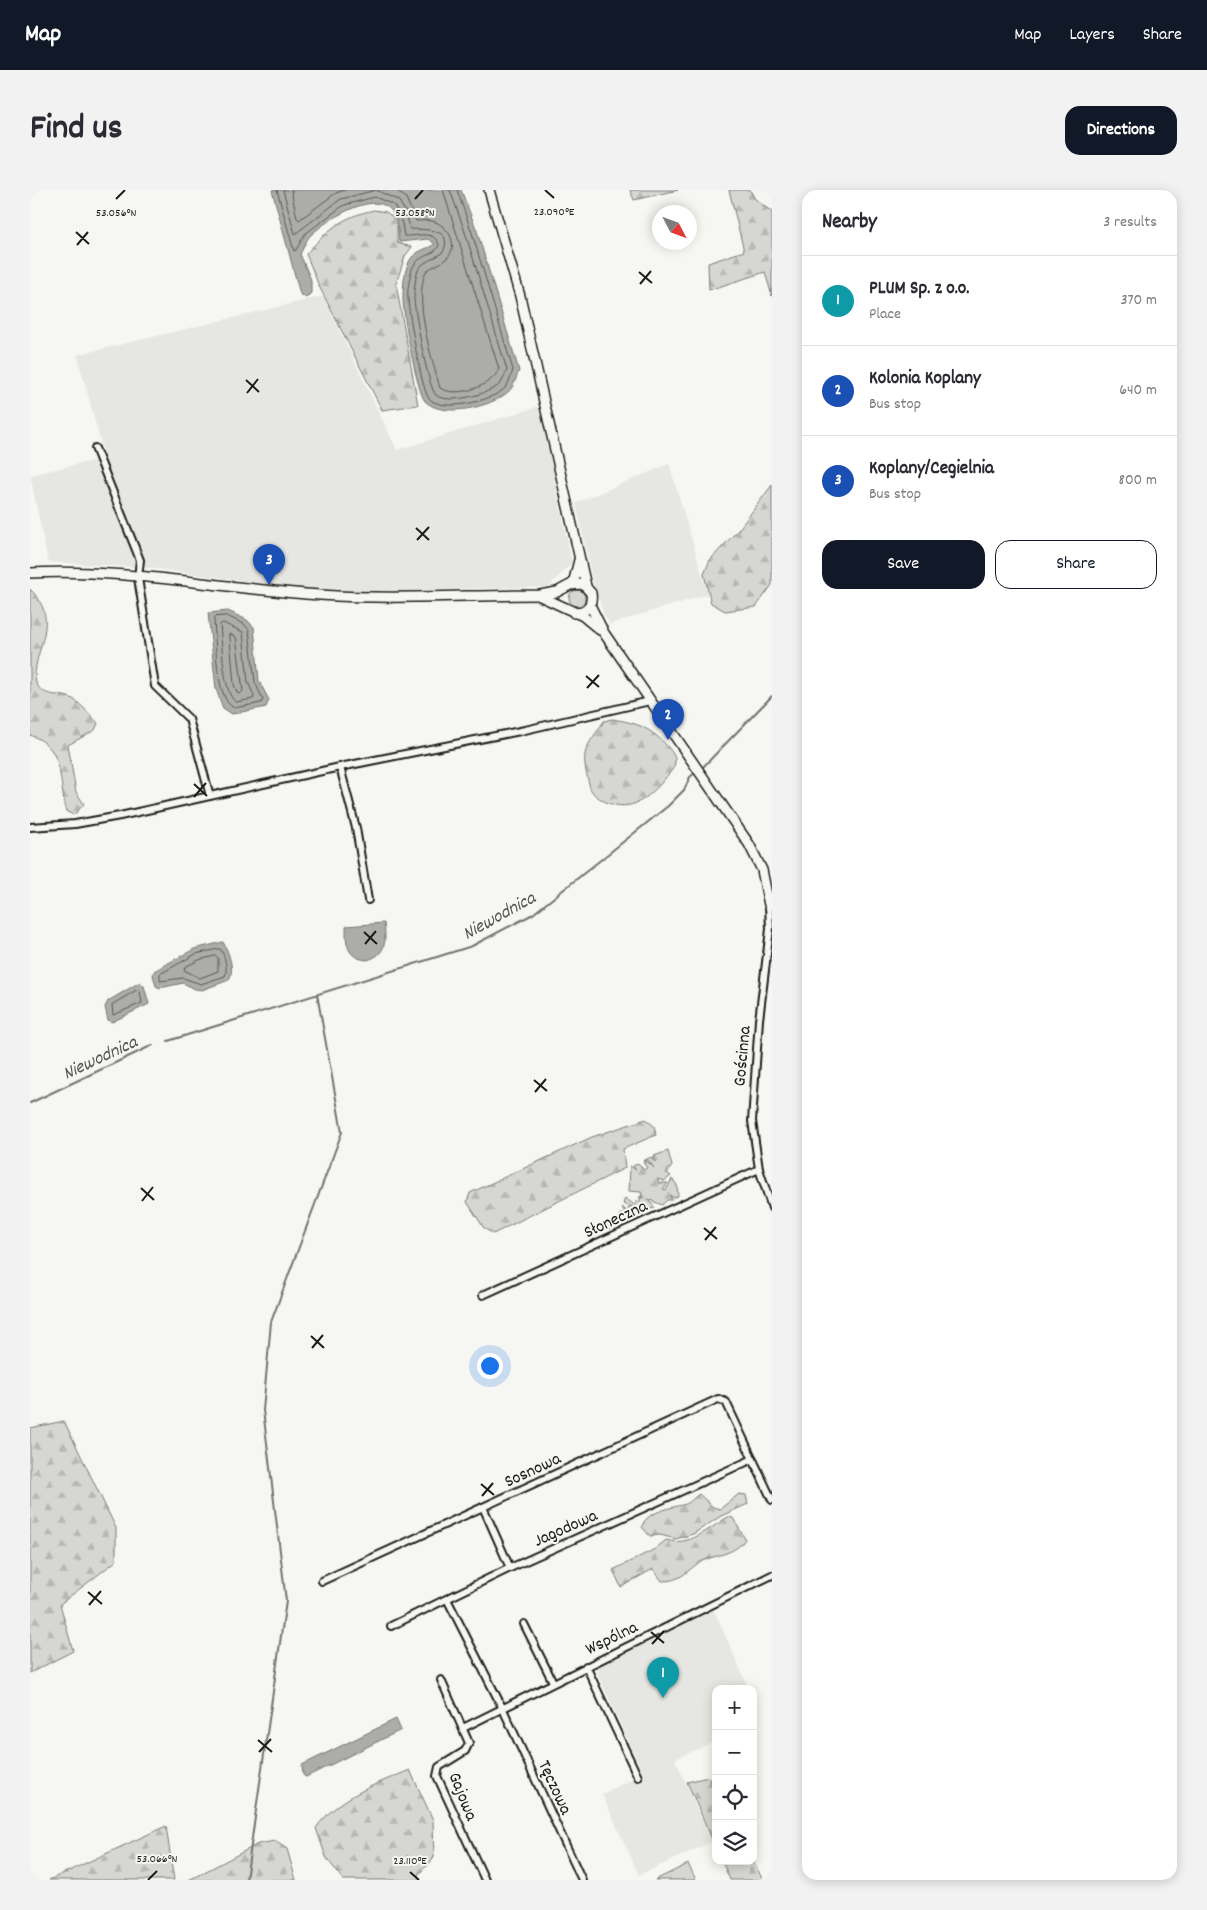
<!DOCTYPE html>
<html lang="en">
<head>
<meta charset="utf-8">
<style>
  :root { --surface:#fff; --page:#f2f2f3; --text:#2b2b33; --muted:#7c7c81; --line:#e1e1e2; --accent:#111827 }
  body { margin:0; font-family:Dekko,sans-serif; background:var(--page); color:var(--text) }
  .controls { position:absolute; right:15px; bottom:15px; display:grid; overflow:hidden; border-radius:10px; box-shadow:0 2px 12px #0003 }
  .controls button { width:45px; height:45px; display:grid; place-items:center; padding:0; border:0; border-bottom:1px solid var(--line); background:var(--surface); color:var(--text); font:25px sans-serif }
  .compass { position:absolute; left:622px; top:15px; width:45px; height:45px; border-radius:50%; background:var(--surface); box-shadow:0 2px 12px #0003; rotate:131deg }
  .you { position:absolute; left:459px; top:1175px; width:18px; height:18px; margin:-12px; border:4px solid #fff; border-radius:50%; background:#1a73e8; box-shadow:0 0 0 8px #1a73e833 }
  .badge { display:grid; place-items:center; width:32px; height:32px; border-radius:50%; background:var(--accent); color:#fff; font-size:16px; font-weight:700 }
  .pin { position:absolute; translate:-50% -41px; filter:drop-shadow(0 1px 2px #0008) }
  .pin::after { content:''; position:absolute; top:26px; width:18px; height:15px; background:inherit; clip-path:polygon(0 0,100% 0,50% 100%) }
  .list { margin:0; padding:0; list-style:none }
  h2 { display:flex; justify-content:space-between; align-items:center; height:65px; margin:0; padding:0 20px; font-size:21px }
  h2 small { font-size:16px; font-weight:400; color:var(--muted) }
  .list li { display:grid; grid-template-columns:32px 1fr auto; gap:15px; align-items:center; box-sizing:border-box; height:90px; padding:0 20px; border-top:1px solid var(--line) }
  .list b { display:block; font-size:19px; white-space:nowrap }
  .list p { margin:0; font-size:16px; white-space:nowrap; color:var(--muted) }
  .list em { font-size:16px; font-style:normal; color:var(--muted) }
  .actions { display:flex; gap:10px; padding:15px 20px }
  .actions a { flex:1; padding:11px 0; border:1px solid var(--accent); border-radius:15px; text-align:center; font-size:18px; color:var(--accent) }
  .actions .main { background:var(--accent); color:#fff }
  .icon { flex:none; width:28px; height:28px; fill:none; stroke:currentColor; stroke-width:2; stroke-linecap:round; stroke-linejoin:round }
  .map { position:relative; flex:none; width:742px; height:1690px; overflow:hidden; border-radius:15px }
  header { display:flex; align-items:center; gap:30px; box-sizing:border-box; height:70px; padding:0 25px; background:var(--accent); color:#fff }
  header strong { font-size:24px }
  nav { display:flex; gap:28px; margin-inline-start:auto; font-size:18px }
  .intro { display:flex; align-items:center; justify-content:space-between; box-sizing:border-box; height:120px; padding:0 30px }
  h1 { margin:0; font-size:35px }
  .button { padding:12px 22px; border-radius:15px; background:var(--accent); color:#fff; font-size:18px; font-weight:700 }
  main { display:flex; gap:30px; padding:0 30px }
  aside { flex:1; background:var(--surface); border-radius:15px; box-shadow:0 2px 12px #0003 }
  .map>svg:first-child { display:block }
</style>
</head>
<body>
<header>
<strong>Map</strong>
<nav><a>Map</a><a>Layers</a><a>Share</a></nav>
</header>
<div class="intro"><h1>Find us</h1><a class="button">Directions</a></div>
<main>
<div class="map">
<svg width="742" height="1690" viewBox="0 0 742 1690">
  <defs>
    <pattern id="forest-firs" width="22" height="20" patternUnits="userSpaceOnUse" patternTransform="scale(1.25)"><rect width="22" height="20" fill="#d6d6d2"/><path d="M5 1l3.5 6h-7zM16 11l3.5 6h-7z" fill="#b7b7b4"/></pattern>
  </defs>
  <rect width="100%" height="100%" fill="#f6f6f2"/>
  <filter id="ink" filterUnits="userSpaceOnUse"><feTurbulence type="fractalNoise" baseFrequency=".02" numOctaves="2"/><feDisplacementMap in="SourceGraphic" scale="10" xChannelSelector="R" yChannelSelector="G"/><feConvolveMatrix kernelMatrix="1 2 1 2 8 2 1 2 1" color-interpolation-filters="sRGB"/></filter>
  <g filter="url(#ink)">
    <g fill="#e6e6e2">
      <path d="M293 106 367 260 510 216 542 373 518 397 297 403 121 378 18 372 0 285 75 268 47 165Z"/>
      <path d="M639 274 678 404 580 434 575 427 563 393 546 313Z"/>
      <path d="M684 1420 719 1499H686V1551L645 1569 682 1652 609 1685 572 1604 613 1584 567 1483 569 1476Z"/>
    </g>
    <circle fill="#d6d6d2" stroke="#797977" cx="547" cy="408" r="8"/>
    <g fill="url(#forest-firs)" stroke="#797977">
      <path d="M600 0H648L604 10Z"/>
      <path d="M699 0H720L725 9 742 22V106L735 82 679 100 678 73 714 61Z"/>
      <path d="M344 20 356 22 367 30V53L382 57 375 66 366 94 388 215 352 220 289 96 276 64C298 40 311 27 344 20Z"/>
      <path d="M742 295V395L726 417 695 421 681 413 674 384 680 370 709 339Z"/>
      <path d="M0 399C34 433 0 461 6 493 14 509 30 502 43 509 52 515 60 525 68 533L65 540 38 555 46 602 54 614 44 625 37 622C27 592 37 558 0 545Z"/>
      <path d="M582 529C608 533 621 538 638 557 641 561 645 565 645 570 646 578 638 584 634 590 618 608 602 623 576 612 567 607 561 604 559 594 550 559 555 560 574 531Z"/>
      <path d="M616 929 624 936 626 945 593 959 595 978 463 1044 454 1038 437 1012 440 1003 562 947Z"/>
      <path d="M638 961 642 976 637 983 641 986 634 991 627 989 629 993H638L633 999 636 1000 642 989 647 995 648 1006 643 1008 640 1005 642 1010H637L632 1015 618 1009 625 1018 603 1022 605 1028 579 1039 576 1034 590 1030V1024L596 1025 592 1017 600 1024 598 1018 603 1017 593 1014 595 1008 606 1016V1010L610 1013V1006L612 1008 611 1002 599 1001 600 976 606 980 603 976 608 973 614 980 617 978 613 972H618L624 978 618 970 613 971 621 967 625 972 624 966Z"/>
      <path d="M34 1231 86 1338V1371L30 1414 43 1461 0 1483V1238Z"/>
      <path d="M669 1304 683 1317 690 1319 709 1304 716 1305 718 1314 691 1326 663 1344 646 1349 630 1345 620 1346 612 1337C614 1322 644 1317 656 1314 661 1312 664 1307 669 1304Z"/>
      <path d="M698 1327 703 1328 715 1349C705 1366 682 1364 667 1374 655 1383 650 1391 632 1391L623 1379 591 1397 583 1380 625 1359 636 1350C659 1357 678 1339 698 1327Z"/>
      <path d="M380 1580 403 1630 404 1668 388 1685 389 1690H313L296 1667 286 1638C308 1607 346 1594 380 1580Z"/>
      <path d="M678 1587 686 1602V1658L657 1592Z"/>
      <path d="M136 1636 144 1690H19Z"/>
      <path d="M245 1651 257 1659 266 1690H159L228 1654Z"/>
      <path d="M692 1671H723L733 1690H700Z"/>
      <path d="M658 1674 666 1690H625Z"/>
    </g>
    <g fill="#acaca9" stroke="#727271">
      <path d="M242 0H431L447 41 489 181C486 187 484 197 479 201 463 217 412 229 395 211 387 202 372 121 373 107 373 96 374 77 382 67 387 61 399 58 405 54L398 49 369 52C368 41 368 27 360 19 342 0 293 32 279 47 275 52 273 59 270 64L281 90V103L276 108 270 104Z"/>
      <path d="M198 421 217 430 224 437 229 491 239 510 236 517 202 524 193 518 186 499 178 423Z"/>
      <path d="M354 733C356 750 357 765 337 770 316 768 316 753 316 736Z"/>
      <path d="M193 752C199 763 205 779 199 790L172 800 165 799 153 793 130 798 126 796 123 785 124 781 164 759Z"/>
      <path d="M110 792 114 796 119 814 82 832 78 830 75 817 78 811Z"/>
      <path d="M366 1529 371 1540 276 1587 273 1585 272 1575Z"/>
    </g>
    <g fill="none" stroke-linecap="round" stroke-linejoin="round">
      <g stroke="#565654" stroke-width="1">
        <path d="M247 0 264 61 266 60 275 44 314 15 345 7 364 15 371 28 374 46C386 47 404 39 409 55 404 68 385 63 381 83 379 91 377 101 378 109 379 125 391 195 398 207 409 224 463 211 475 198 479 194 481 185 483 180L442 43 427 0"/>
        <path d="M253 0 265 44 311 9 346 0 369 11 377 25 380 39C393 40 425 37 413 62 404 70 390 71 387 83 385 90 384 102 384 109 385 123 398 198 406 205 417 215 460 204 470 194 473 191 475 184 477 180L436 45 420 0"/>
        <path d="M261 0 267 28 269 30 306 3 315 0"/>
        <path d="M366 0 376 8 386 31C391 31 397 30 402 31 418 35 430 55 417 68 411 74 403 76 396 81 383 109 402 169 410 198 426 208 462 197 469 179L413 0"/>
        <path d="M197 426 214 434 219 440 225 492 233 510 231 513 204 518C185 509 186 450 184 430L185 427Z"/>
        <path d="M193 433 213 442 218 492 224 506 223 509 206 512C193 506 192 450 190 435Z"/>
        <path d="M200 444 206 447 213 501 210 504 207 503 204 494Z"/>
        <path d="M190 759C195 764 198 779 195 786L171 794 153 788 130 791V784L166 764Z"/>
        <path d="M186 766 188 768V781L170 788 154 780 155 777 169 770Z"/>
        <path d="M107 800 110 801 112 813 83 825 82 815Z"/>
      </g>
      <g stroke="#727271" stroke-width="2">
        <path d="M672 578 742 506"/>
        <path d="M138 851 442 756 503 724 638 616 654 600 660 587 666 582"/>
        <path d="M0 913 123 855"/>
        <path d="M216 1690 256 1411 233 1220 241 1132 312 942 287 804"/>
      </g>
      <defs>
        <g id="street">
          <path d="M65 258 110 370 108 388 125 496 159 529 180 606"/>
          <path d="M310 577 326 638 338 710"/>
          <path d="M0 637 45 634 90 626 310 577 495 540 620 511"/>
          <path d="M739 715 740 739 729 830 722 931 729 979 742 1018"/>
          <path d="M453 1105 729 979"/>
          <path d="M453 1317 480 1378"/>
          <path d="M292 1391 688 1209 696 1212 742 1310"/>
          <path d="M417 1409 472 1517 552 1690"/>
          <path d="M494 1434 523 1492"/>
          <path d="M361 1436 480 1378 723 1269"/>
          <path d="M556 1476 608 1587"/>
          <path d="M411 1490 439 1553 435 1561 409 1577 407 1586 455 1690"/>
          <path d="M433 1538 742 1385"/>
        </g>
        <g id="secondary">
          <path d="M459 0 490 106 556 396"/>
          <path d="M0 383C97 378 194 399 290 405 363 410 436 405 510 405L527 402 540 395 553 394 561 403C563 415 557 423 544 423"/>
          <path d="M543 394 549 370"/>
          <path d="M510 406 553 426 570 440"/>
          <path d="M560 415 574 443 719 654 732 680 739 715H742"/>
        </g>
      </defs>
      <use href="#street" stroke="#1c1c1c" stroke-width="10"/>
      <use href="#secondary" stroke="#1c1c1c" stroke-width="12"/>
      <use href="#street" stroke="#f6f6f2" stroke-width="6"/>
      <use href="#secondary" stroke="#f6f6f2" stroke-width="9"/>
    </g>
  </g>
  <path fill="none" stroke="#1c1c1c" stroke-width="2" d="M515 0 524 8M86 9 95 0M385 9 393 0M46 42 59 54M47 55 58 42M609 82 622 93M610 94 621 81M216 190 229 202M217 203 228 189M386 338 399 350M387 350 399 337M556 486 569 497M557 498 569 485M164 594 177 606M164 607 176 593M334 742 347 754M335 754 346 741M504 890 517 901M505 902 516 889M111 998 124 1010M112 1011 123 997M674 1038 687 1049M675 1050 686 1037M281 1146 294 1158M282 1158 293 1145M451 1294 464 1305M452 1306 463 1293M58 1402 72 1414M59 1415 71 1401M621 1442 634 1453M622 1454 634 1441M228 1550 242 1562M229 1562 241 1549M380 1682 389 1690M118 1690 127 1681"/>
  <g text-anchor="middle" stroke-width="4" stroke-linejoin="round" paint-order="stroke">
    <g font-size="18" fill="#1c1c1c" stroke="#f6f6f2">
      <text transform="translate(711 866) rotate(-85)" y="6">Gościnna</text>
      <text transform="translate(585 1028) rotate(-25)" y="6">Słoneczna</text>
      <text transform="translate(502 1279) rotate(-25)" y="6">Sosnowa</text>
      <text transform="translate(535 1337) rotate(-24)" y="6">Jagodowa</text>
      <text transform="translate(581 1447) rotate(-26)" y="6">Wspólna</text>
      <text transform="translate(526 1597) rotate(65)" y="6">Tęczowa</text>
      <text transform="translate(434 1606) rotate(68)" y="6">Gajowa</text>
    </g>
    <g font-size="19" font-style="italic" fill="#565654" stroke="#f6f6f2">
      <text transform="translate(468 724) rotate(-29)" y="7">Niewodnica</text>
      <text transform="translate(69 866) rotate(-25)" y="7">Niewodnica</text>
    </g>
  </g>
  <g font-size="12" text-anchor="middle" fill="#1c1c1c" stroke="#f6f6f2" stroke-width="4" stroke-linejoin="round" paint-order="stroke">
    <text x="524" y="25">23.090°E</text>
    <text x="86" y="26">53.056°N</text>
    <text x="385" y="26">53.058°N</text>
    <text x="127" y="1672">53.066°N</text>
    <text x="380" y="1674">23.110°E</text>
  </g>
</svg>
<div class="controls">
<button>+</button>
<button>−</button>
<button><svg class="icon" aria-label="locate" viewBox="0 0 24 24"><circle cx="12" cy="12" r="6"/><path d="M12 2v4M12 18v4M2 12h4M18 12h4"/></svg></button>
<button><svg class="icon" aria-label="layers" viewBox="0 0 24 24"><path d="M12 4l9 5-9 5-9-5zM3 14l9 5 9-5"/></svg></button>
</div>
<svg class="compass" viewBox="-18 -18 36 36"><path d="M0-13l5 13h-10z" fill="#e53935"/><path d="M0 13l5-13h-10z" fill="#7c7c81"/></svg>
<div class="you"></div>
<div class="pin badge" style="left:633px;top:1508px;background:#0f9aa8">1</div>
<div class="pin badge" style="left:638px;top:550px;background:#1a4fb4">2</div>
<div class="pin badge" style="left:239px;top:395px;background:#1a4fb4">3</div>
</div>
<aside>
<h2>Nearby<small>3 results</small></h2>
<ul class="list">
<li><span class="badge" style="background:#0f9aa8">1</span><div><b>PLUM Sp. z o.o.</b><p>Place</p></div><em>370 m</em></li>
<li><span class="badge" style="background:#1a4fb4">2</span><div><b>Kolonia Koplany</b><p>Bus stop</p></div><em>640 m</em></li>
<li><span class="badge" style="background:#1a4fb4">3</span><div><b>Koplany/Cegielnia</b><p>Bus stop</p></div><em>800 m</em></li>
</ul>
<div class="actions"><a class="main">Save</a><a>Share</a></div>
</aside>
</main>
</body>
</html>
